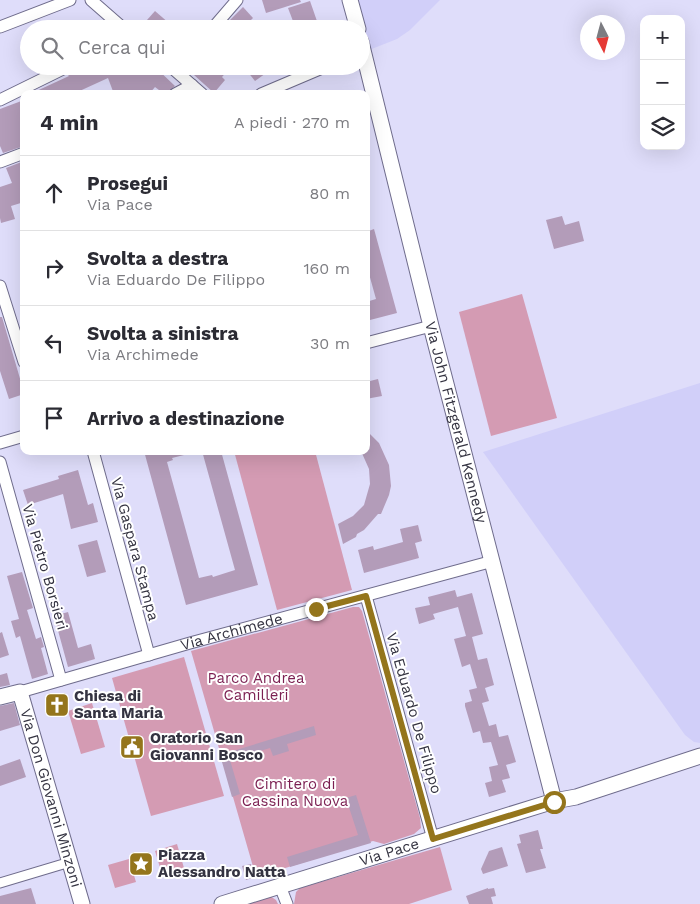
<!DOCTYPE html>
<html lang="it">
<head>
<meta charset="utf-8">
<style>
  :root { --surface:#fff; --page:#f2f2f3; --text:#2b2b33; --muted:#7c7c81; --line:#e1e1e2 }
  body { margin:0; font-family:"Work Sans",sans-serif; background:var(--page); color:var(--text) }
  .controls { position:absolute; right:15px; top:15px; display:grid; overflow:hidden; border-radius:10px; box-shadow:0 5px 20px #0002 }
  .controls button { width:45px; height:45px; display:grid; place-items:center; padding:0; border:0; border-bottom:1px solid var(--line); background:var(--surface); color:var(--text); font:25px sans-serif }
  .compass { position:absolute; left:580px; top:15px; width:45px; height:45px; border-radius:50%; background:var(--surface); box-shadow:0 5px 20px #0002; rotate:174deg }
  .stop { position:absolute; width:15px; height:15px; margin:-11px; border:4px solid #94751c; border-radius:50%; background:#fff }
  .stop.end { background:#94751c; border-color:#fff; box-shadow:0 1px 5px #0008 }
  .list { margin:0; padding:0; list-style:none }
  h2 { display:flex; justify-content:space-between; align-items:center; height:65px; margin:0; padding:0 20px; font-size:21px }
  h2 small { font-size:16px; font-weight:400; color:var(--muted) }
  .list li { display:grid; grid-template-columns:32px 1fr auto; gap:15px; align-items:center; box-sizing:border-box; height:75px; padding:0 20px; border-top:1px solid var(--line) }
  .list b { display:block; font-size:19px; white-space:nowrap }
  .list p { margin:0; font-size:16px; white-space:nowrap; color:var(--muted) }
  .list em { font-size:16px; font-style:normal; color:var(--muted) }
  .icon { flex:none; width:28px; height:28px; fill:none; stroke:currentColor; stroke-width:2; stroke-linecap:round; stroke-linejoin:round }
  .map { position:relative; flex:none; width:700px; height:904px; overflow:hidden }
  .search { position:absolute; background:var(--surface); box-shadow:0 5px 20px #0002; left:20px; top:20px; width:350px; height:55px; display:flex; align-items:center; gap:12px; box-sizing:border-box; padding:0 18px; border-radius:28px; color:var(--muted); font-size:19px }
  .panel { position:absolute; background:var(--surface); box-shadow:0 5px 20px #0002; left:20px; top:90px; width:350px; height:365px; border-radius:10px }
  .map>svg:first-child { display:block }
</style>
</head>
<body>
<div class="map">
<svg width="700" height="904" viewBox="0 0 700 904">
  <rect width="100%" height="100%" fill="#dfddfa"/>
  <g fill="#d1cff9">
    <path d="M350 0H440L410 30 397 39 364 52Z"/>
    <path d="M700 383V743L694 742 685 735 483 452Z"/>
  </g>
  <g fill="#d49bb3">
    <path d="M522 294 557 418 491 436 459 312Z"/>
    <path d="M234 451H315L352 590 277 610Z"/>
    <path d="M353 607H359L362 611 420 818 421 828 414 834 384 844 373 841 256 877 191 651Z"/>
    <path d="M184 657 224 796 151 816 112 678Z"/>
    <path d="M92 703 105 747 81 754 68 711Z"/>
    <path d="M177 844 184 868 162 874 155 851Z"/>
    <path d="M440 847 452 890 409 904H294L296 892 300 888Z"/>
    <path d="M129 859 136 882 115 888 108 865Z"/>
    <path d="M270 896 276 900 278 904H245Z"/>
  </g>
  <g fill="#b39cb9">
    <path d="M262 0H300L301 2 266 13Z"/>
    <path d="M310 1 318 24 304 29H296L288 8Z"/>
    <path d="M243 7 253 18 242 29H231L226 24Z"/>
    <path d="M155 11 170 24 166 29H139Z"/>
    <path d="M86 66H154L175 86 168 92 163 93 155 87 149 94H114L108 78 73 94H30L69 76 68 75Z"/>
    <path d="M184 66H232L222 77 225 80 214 93Z"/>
    <path d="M243 66H276L255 81Z"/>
    <path d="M24 100V146L3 153 0 146V109Z"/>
    <path d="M24 161V202L11 206 15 219 1 223 0 218V187L12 183 6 168Z"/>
    <path d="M562 216 565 225 579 221 584 241 554 249 546 220Z"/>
    <path d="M374 229 397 313 370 320 366 302 376 299 366 263V232Z"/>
    <path d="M0 317H2L21 382 24 381V394L9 399 0 371Z"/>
    <path d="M378 379 382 396 366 399V382Z"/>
    <path d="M366 430 379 443 389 465 391 486 389 495 381 514H378L364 530 357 534 356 537 343 544 338 524 353 516 364 505 370 484 369 469 361 451H366Z"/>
    <path d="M144 451H188V454L172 458 173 460 167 462 199 578 212 575 213 577 235 570 202 451H221L258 585 186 605Z"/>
    <path d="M78 470 88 505 93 503 98 522 71 529 63 494 28 505 23 490 59 479 58 476Z"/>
    <path d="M418 525 422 541 415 543 419 558 364 573 358 550 373 546 374 550 403 542 400 529Z"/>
    <path d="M97 540 106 572 87 577 78 545Z"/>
    <path d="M22 572 33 608 27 610 36 639 41 637 44 647 41 648 48 674 32 679 20 636 16 638 11 621 19 619 7 576Z"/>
    <path d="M455 590 457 597 472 593 483 634 472 637 478 660 487 658 494 685 485 688 489 701 482 703 489 726 496 724 499 737 508 735 516 762 506 765 510 778 502 780 506 792 489 797 485 783 492 781 489 767 498 765 491 742 483 743 480 731 473 733 465 706V703L472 701 469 690 477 688 470 664 462 667 454 639 466 636 458 607 433 614 435 619 419 624 415 608 430 605 428 597Z"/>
    <path d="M68 612 78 648 91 644 95 659 68 667 54 616Z"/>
    <path d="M2 632 9 655 0 658V633Z"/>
    <path d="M7 673 10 685 0 687V675Z"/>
    <path d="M14 703 20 725 0 731V706Z"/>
    <path d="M314 726 316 735 287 744 289 751 273 756 270 748 230 760 240 794 232 797 220 755Z"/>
    <path d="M20 759 26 777 0 786V766Z"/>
    <path d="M356 795 371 843 290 867 287 857 358 835 346 798Z"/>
    <path d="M538 830 543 849H540L546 868 526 873 517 844 521 843 519 835Z"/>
    <path d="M502 847 508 866 483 874 481 869 489 851Z"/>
    <path d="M251 864 255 877 246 880 242 866Z"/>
    <path d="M31 888 36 904H0V896Z"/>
    <path d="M488 888V889L494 888 496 896 491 897 493 904H469L466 896Z"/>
  </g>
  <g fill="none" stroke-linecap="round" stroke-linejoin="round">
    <defs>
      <path id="pedestrian" d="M0 883 70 862"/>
      <g id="minor">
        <path d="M91 0 124 29"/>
        <path d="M0 27 70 0"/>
        <path d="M212 29 237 0"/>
        <path d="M170 66 202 94"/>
        <path d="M175 94 192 85"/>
        <path d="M261 94 327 66"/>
        <path d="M0 100 69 66"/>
        <path d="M0 162 24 153"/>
        <path d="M0 286 24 362"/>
        <path d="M366 343 431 326"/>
        <path d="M0 443 24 436"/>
        <path d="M93 451 149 655"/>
        <path d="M0 462 61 680"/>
        <path d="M366 596 433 839"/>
        <path id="s1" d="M20 692 190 643 493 561"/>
        <path d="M280 886 287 904"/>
      </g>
      <g id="tertiary">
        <path d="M350 0 358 29"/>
        <path id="s2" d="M361 42 431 326 554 801"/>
        <path id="s3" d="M0 697 20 692 82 904"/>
        <path id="s4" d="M222 904 554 801 576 797 700 756"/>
      </g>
    </defs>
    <use href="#pedestrian" stroke="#6f6c8c" stroke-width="11"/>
    <use href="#minor" stroke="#6f6c8c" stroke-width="13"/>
    <use href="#tertiary" stroke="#6f6c8c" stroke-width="17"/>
    <use href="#pedestrian" stroke="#fff" stroke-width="9"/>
    <use href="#minor" stroke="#fff" stroke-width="11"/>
    <use href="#tertiary" stroke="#fff" stroke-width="15"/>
  </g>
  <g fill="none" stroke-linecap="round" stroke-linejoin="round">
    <path stroke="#94751c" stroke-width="6" d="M316 609 366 596 433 839 554 802"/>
  </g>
  <defs>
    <symbol id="church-square" viewBox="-11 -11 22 22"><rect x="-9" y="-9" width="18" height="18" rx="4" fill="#94751c" stroke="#fff"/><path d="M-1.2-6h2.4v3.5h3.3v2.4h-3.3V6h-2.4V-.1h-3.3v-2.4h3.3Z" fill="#fff"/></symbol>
    <symbol id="civic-square" viewBox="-11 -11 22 22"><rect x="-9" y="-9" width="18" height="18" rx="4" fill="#94751c" stroke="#fff"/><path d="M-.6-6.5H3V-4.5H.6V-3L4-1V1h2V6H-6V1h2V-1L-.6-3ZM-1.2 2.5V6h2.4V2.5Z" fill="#fff"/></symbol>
    <symbol id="sight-square" viewBox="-11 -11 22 22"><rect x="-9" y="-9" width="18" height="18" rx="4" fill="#94751c" stroke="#fff"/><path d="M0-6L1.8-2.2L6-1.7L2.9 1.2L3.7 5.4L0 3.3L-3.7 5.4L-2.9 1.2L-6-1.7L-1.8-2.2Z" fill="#fff"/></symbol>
  </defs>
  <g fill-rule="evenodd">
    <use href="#church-square" x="43" y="691" width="28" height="28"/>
    <use href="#civic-square" x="118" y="733" width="28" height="28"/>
    <use href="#sight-square" x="127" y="850" width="28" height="28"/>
  </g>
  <g text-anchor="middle" stroke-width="4" stroke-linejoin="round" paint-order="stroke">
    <g font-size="15" fill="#343341" stroke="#fff">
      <text dy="5" stroke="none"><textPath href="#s2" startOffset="392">Via John Fitzgerald Kennedy</textPath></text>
      <text transform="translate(135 549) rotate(75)" y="5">Via Gaspara Stampa</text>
      <text transform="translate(45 567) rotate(74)" y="5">Via Pietro Borsieri</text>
      <text dy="5" stroke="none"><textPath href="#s1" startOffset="220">Via Archimede</textPath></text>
      <text transform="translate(414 713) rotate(74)" y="5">Via Eduardo De Filippo</text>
      <text dy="5" stroke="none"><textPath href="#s3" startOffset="131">Via Don Giovanni Minzoni</textPath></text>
      <text dy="5" stroke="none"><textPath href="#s4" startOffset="175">Via Pace</textPath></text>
    </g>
    <g font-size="15" fill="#7b1f51" stroke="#fff">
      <text x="256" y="683">Parco Andrea<tspan x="256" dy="17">Camilleri</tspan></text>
      <text x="295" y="789">Cimitero di<tspan x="295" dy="17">Cassina Nuova</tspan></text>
    </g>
    <g font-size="15" font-weight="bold" fill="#343341" stroke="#fff" text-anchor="start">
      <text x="74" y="701">Chiesa di<tspan x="74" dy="17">Santa Maria</tspan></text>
      <text x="150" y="743">Oratorio San<tspan x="150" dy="17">Giovanni Bosco</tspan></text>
      <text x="158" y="860">Piazza<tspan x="158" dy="17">Alessandro Natta</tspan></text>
    </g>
  </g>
</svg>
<div class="controls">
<button>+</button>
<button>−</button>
<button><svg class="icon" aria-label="layers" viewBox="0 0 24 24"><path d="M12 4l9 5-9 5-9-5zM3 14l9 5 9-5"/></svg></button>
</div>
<svg class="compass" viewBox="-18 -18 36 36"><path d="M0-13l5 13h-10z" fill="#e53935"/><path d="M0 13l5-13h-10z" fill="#7c7c81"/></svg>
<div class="stop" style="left:554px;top:802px"></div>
<div class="stop end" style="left:316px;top:609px"></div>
<div class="search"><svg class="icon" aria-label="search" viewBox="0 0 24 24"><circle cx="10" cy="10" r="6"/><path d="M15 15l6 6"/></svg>Cerca qui</div>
<section class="panel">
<h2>4 min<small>A piedi · 270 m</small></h2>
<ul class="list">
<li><svg class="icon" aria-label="ahead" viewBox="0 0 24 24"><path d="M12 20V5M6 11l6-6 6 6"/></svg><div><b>Prosegui</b><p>Via Pace</p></div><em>80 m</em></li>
<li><svg class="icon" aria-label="right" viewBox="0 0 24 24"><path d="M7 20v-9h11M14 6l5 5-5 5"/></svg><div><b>Svolta a destra</b><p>Via Eduardo De Filippo</p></div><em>160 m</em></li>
<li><svg class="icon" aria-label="left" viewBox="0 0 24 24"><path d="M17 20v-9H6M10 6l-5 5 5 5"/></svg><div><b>Svolta a sinistra</b><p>Via Archimede</p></div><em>30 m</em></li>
<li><svg class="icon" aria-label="arrive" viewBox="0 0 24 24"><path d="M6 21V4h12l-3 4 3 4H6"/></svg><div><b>Arrivo a destinazione</b></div></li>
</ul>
</section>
</div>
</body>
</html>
